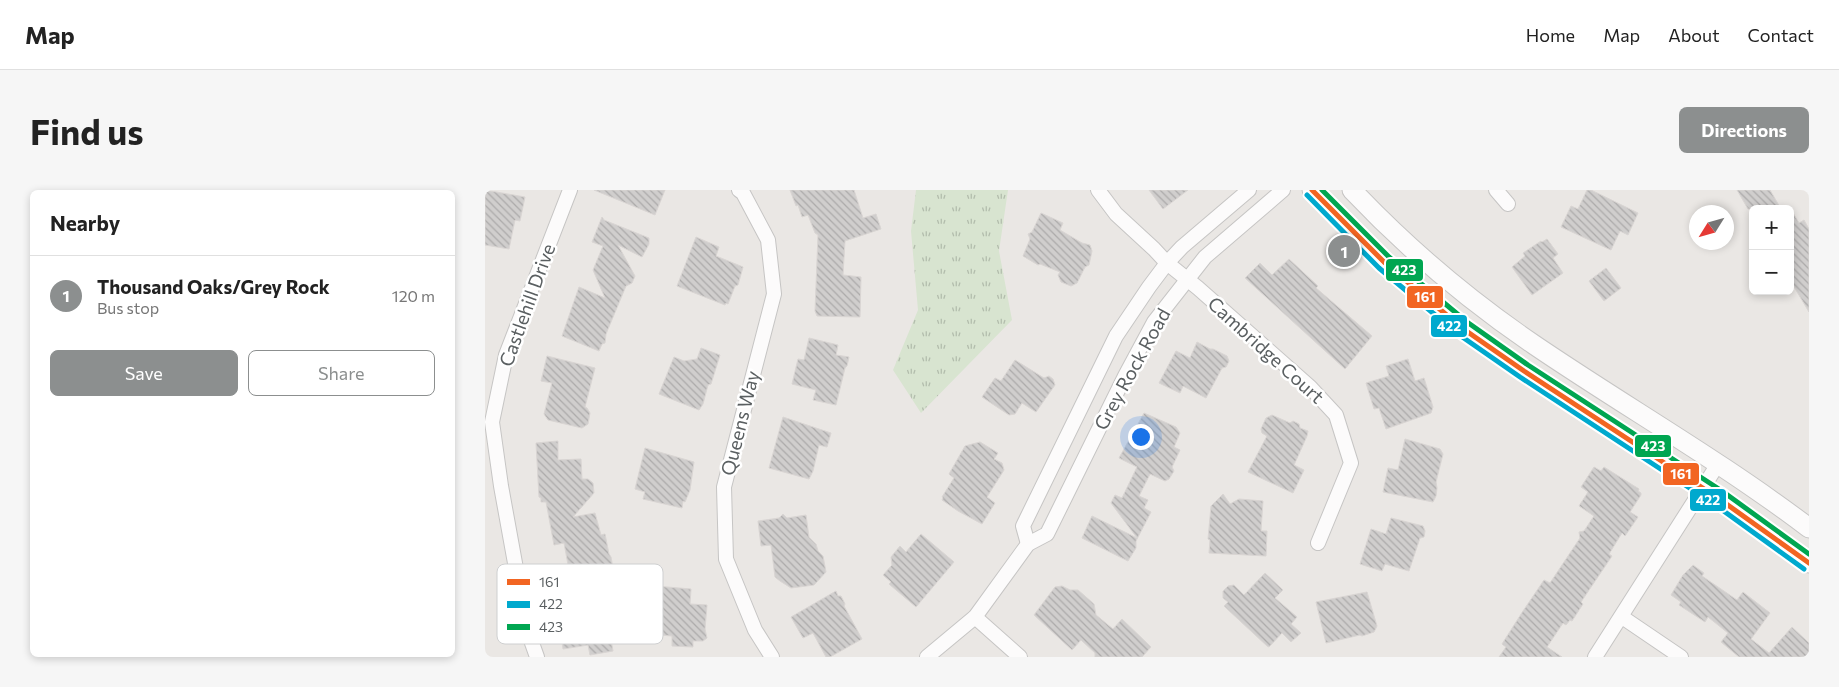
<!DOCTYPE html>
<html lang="en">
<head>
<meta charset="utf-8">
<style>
  :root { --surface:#fff; --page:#f6f6f6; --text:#222; --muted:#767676; --line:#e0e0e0; --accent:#8c8f8f }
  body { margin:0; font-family:Commissioner,sans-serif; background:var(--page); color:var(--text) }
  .controls { position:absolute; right:15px; top:15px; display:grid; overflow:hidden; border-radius:8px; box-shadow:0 2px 8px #0003 }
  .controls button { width:45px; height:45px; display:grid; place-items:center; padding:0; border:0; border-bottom:1px solid var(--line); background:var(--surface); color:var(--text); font:25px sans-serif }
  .compass { position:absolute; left:1204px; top:15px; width:45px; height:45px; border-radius:50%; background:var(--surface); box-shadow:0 2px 8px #0003; rotate:233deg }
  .you { position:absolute; left:655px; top:246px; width:18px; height:18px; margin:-12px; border:4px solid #fff; border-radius:50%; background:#1a73e8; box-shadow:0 0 0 8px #1a73e833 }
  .badge { display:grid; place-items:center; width:32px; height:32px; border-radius:50%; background:var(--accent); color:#fff; font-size:16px; font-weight:700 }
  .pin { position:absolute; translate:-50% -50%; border:2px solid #fff; box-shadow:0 1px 5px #0006 }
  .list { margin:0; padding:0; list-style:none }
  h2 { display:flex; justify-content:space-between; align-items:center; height:65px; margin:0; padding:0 20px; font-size:21px }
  h2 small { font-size:16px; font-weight:400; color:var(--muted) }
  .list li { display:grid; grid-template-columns:32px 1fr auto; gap:15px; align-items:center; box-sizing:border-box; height:80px; padding:0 20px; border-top:1px solid var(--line) }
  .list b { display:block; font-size:19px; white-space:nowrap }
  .list p { margin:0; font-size:16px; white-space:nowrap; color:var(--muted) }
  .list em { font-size:16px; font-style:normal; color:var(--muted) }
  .actions { display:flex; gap:10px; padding:15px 20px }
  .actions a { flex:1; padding:11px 0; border:1px solid var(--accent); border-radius:8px; text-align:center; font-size:18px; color:var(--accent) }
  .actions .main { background:var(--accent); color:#fff }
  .map { position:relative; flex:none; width:1324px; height:467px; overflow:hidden; border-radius:8px }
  header { display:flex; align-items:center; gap:30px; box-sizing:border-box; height:70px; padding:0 25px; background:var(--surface); border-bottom:1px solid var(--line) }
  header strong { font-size:24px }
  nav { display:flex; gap:28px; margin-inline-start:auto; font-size:18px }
  .intro { display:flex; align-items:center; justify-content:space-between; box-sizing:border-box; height:120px; padding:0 30px }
  h1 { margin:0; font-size:35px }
  .button { padding:12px 22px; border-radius:8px; background:var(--accent); color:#fff; font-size:18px; font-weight:700 }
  main { display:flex; gap:30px; padding:0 30px }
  aside { flex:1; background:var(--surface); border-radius:8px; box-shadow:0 2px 8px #0003 }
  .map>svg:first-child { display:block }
</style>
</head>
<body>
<header>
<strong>Map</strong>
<nav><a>Home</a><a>Map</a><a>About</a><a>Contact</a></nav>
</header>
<div class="intro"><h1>Find us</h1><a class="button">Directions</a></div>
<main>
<aside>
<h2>Nearby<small></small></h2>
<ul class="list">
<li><span class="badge">1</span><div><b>Thousand Oaks/Grey Rock</b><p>Bus stop</p></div><em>120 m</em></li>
</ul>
<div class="actions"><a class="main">Save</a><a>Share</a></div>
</aside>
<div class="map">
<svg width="1324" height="467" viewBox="0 0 1324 467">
  <defs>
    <pattern id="grass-tufts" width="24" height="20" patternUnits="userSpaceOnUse" patternTransform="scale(1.25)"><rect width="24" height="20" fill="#d8e4d0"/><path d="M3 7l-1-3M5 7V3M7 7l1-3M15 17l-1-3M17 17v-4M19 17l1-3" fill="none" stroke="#b2bcac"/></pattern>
    <pattern id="building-back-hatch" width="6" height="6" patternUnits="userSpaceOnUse" patternTransform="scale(1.25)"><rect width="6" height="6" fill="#d0cecd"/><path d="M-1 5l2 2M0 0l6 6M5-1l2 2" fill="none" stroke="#acaaaa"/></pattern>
  </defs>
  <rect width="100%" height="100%" fill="#eae7e4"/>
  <path fill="url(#grass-tufts)" d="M431 0H523L514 61 527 130 436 223 408 180 433 120 426 41Z"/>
  <g fill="url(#building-back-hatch)" stroke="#d9d5d3">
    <path d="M0 0 40 7 35 31 30 30 24 59 0 55Z"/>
    <path d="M109 0H180L170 25Z"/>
    <path d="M305 0H369L378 28 391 24 396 39 360 51 358 85 376 87 375 127 332 126 330 121 333 45 330 43 323 25 317 27 313 15 311 16Z"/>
    <path d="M664 0H703L678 19Z"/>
    <path d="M1102 0H1106L1153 23 1143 45 1135 41 1126 60 1076 37 1086 16 1093 19Z"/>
    <path d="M1252 0H1285L1296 19H1263Z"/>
    <path d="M1305 18 1314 33 1319 30 1324 39V122L1305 90Z"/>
    <path d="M556 23 578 33 575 40 597 53 605 55 607 61 604 75 600 77 592 93 586 96 576 92 573 85 575 82 555 74 553 75 538 66 545 49 543 44 547 42Z"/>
    <path d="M117 27 119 30 164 48V54L157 67 133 55 150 86 147 93 141 96 121 144 120 153 117 154 114 161 77 146 94 97 120 108 108 80 118 56 107 52Z"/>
    <path d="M211 47 234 57 231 66 258 77 253 95 250 96 243 114 241 113 240 115 192 96Z"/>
    <path d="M1062 49 1073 64 1068 68 1078 83 1047 105 1027 77 1040 66 1038 63 1056 51 1057 52Z"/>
    <path d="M804 69 833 96 831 98 887 146 860 179 760 88 775 73 787 85Z"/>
    <path d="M1121 78 1136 98 1119 111 1104 91Z"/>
    <path d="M324 148 353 155 351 165 364 167 362 176 360 178 351 215 328 210 331 200 307 194 313 169 319 170Z"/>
    <path d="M712 152 725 159H728L742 166 744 171 741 177 737 178 721 208 698 196 695 203 674 193 691 161 705 168Z"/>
    <path d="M216 158 235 165 226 194 223 195 218 214 214 220 174 204 189 167 199 171 212 169Z"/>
    <path d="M62 166 110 178 100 217 102 218 105 223 103 234 97 238 63 230 59 224 67 193 56 191Z"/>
    <path d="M923 169 930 191 939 188 948 217 946 223 901 239 894 218 889 219 881 193 904 186 901 176Z"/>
    <path d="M530 170 559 188 564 186 568 189 570 195 551 222 537 213 530 224 524 225 497 207 510 188 516 191Z"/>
    <path d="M659 223 691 237 695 243 689 257 695 260 687 277 689 281 684 289 680 291 665 284 654 306 663 310 659 318 666 322 651 351V358L643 371 597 348 607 326 652 348 626 313 630 305 637 308 652 277 634 268Z"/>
    <path d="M787 225 805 233 808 231 814 234 815 238 823 241 822 246 809 275 819 280 808 303 763 282 782 246 777 243 776 239 781 228Z"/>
    <path d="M298 227 346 243 342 257 334 255 328 281 324 289 284 278Z"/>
    <path d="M920 249 955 259 958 264 951 292 952 298 951 306 948 312 898 302 903 278 913 280Z"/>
    <path d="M73 251V270L96 269 97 289H103L108 293 109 303 88 327 110 323 116 345 120 344 124 364 126 367 128 378 123 383 103 387 108 414 117 413 125 418 121 422 128 461 105 465 103 455 78 459 74 432 80 431 76 409 89 407 79 353 69 355 61 312H56V308L54 307 51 253Z"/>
    <path d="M495 252 513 263 509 269 517 273 519 280 502 307 510 313 497 334 473 321 457 310 458 308 457 307 469 288 464 284 480 256Z"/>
    <path d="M160 258 209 272 205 300 200 312 198 311 197 318 158 309 160 302 150 299Z"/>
    <path d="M1109 277 1116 281 1119 277 1154 299 1153 301 1156 303V305L1145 322 1153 327 1140 346 1137 343 1124 364 1127 366 1096 412 1098 414 1087 431 1085 430 1081 435 1078 433 1062 457 1077 467H1014L1021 457 1017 454 1038 421 1059 390 1065 393 1095 348 1094 342 1099 341 1109 326 1094 316 1103 302 1096 297Z"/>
    <path d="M738 304 745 314 754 309 778 311 776 341H782L781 366 724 363 725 350 723 349 726 316Z"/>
    <path d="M298 324 302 328 321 325 324 347 331 354 333 361 338 366 341 382 329 395 306 398 295 391 290 387 286 355 276 356 273 331 294 328Z"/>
    <path d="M906 328 938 336 940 341 939 347 935 348 924 381 900 374 897 381 875 374 886 339 901 344Z"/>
    <path d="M436 344 469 372 431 417 404 394 406 392 398 385 407 375 406 367 415 356 421 362Z"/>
    <path d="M1208 375 1219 383 1217 386 1252 410 1258 402 1285 423 1266 449 1284 463 1307 437 1324 453V467H1254L1236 452 1243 443 1223 427 1220 432 1194 415 1196 412 1186 405 1198 385Z"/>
    <path d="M780 383 798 400 790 408 812 427 806 434 816 443 806 452 797 443 784 457 782 456 739 416 743 412 738 408V401L743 396 749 395 759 405Z"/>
    <path d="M170 396 206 399 205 414 222 415 220 439 222 448 218 451H208V457L187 456V446L175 445 176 420 169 419Z"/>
    <path d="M577 396 585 400H593L609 414 611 425 628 439 637 429 666 457 657 467H610V463L596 450 587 460 549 425 570 397Z"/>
    <path d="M351 401 353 406H356L360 414 359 416 377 449 345 467H341L328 443 318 448 306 427Z"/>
    <path d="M882 402 892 436 889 442 877 446 875 445 841 453 831 412Z"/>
  </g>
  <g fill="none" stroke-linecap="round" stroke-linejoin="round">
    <defs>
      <g id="street">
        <path d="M254 0 258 3 283 50 289 104 239 297 241 369 270 440 287 467"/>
        <path d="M613 0 631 24 669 59 682 73 713 98 825 197 851 225 866 273 833 353"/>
        <path d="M1011 0 1023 14"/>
        <path d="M543 354 538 336 631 146 664 97 682 73 697 57 764 0"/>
        <path d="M490 427 535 467"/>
        <path d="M1137 427 1196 467"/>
        <path d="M52 467 42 439 16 296 7 232 21 165 85 0"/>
        <path d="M442 467 490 427 543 354 562 344 640 186 669 132 720 67 798 0"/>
        <path d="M1110 467 1233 274"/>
      </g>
      <g id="secondary">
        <path d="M827 0C874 50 923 97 977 138 1009 162 1044 184 1077 206 1160 260 1245 312 1324 373"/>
        <path d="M867 0C921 57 982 109 1048 154 1139 216 1236 271 1324 338"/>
      </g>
    </defs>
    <use href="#street" stroke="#c6c5c4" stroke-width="16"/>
    <use href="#secondary" stroke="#c6c5c4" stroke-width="21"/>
    <use href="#street" stroke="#fcfbfb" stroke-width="14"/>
    <use href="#secondary" stroke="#fcfbfb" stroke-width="19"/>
    <defs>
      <path id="bus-1" d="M827 0 899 72 977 138 1039 181 1233 308 1324 373"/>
      <path id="bus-2" d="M822 5 894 78 973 144 1035 187 1229 314 1319 379"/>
      <path id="bus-3" d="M837 0 904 67 982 132 1043 175 1237 301 1324 364"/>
    </defs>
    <use href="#bus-1" stroke="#fff" stroke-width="9"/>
    <use href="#bus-2" stroke="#fff" stroke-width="9"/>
    <use href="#bus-3" stroke="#fff" stroke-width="9"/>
    <use href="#bus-1" stroke="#f26522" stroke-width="5"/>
    <use href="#bus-2" stroke="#00a9ce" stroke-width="5"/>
    <use href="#bus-3" stroke="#00a651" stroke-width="5"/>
  </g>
  <g text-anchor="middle" stroke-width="5" stroke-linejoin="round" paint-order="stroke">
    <g font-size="19" fill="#5a5f61" stroke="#fff">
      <text transform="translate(42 115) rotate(-70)" y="7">Castlehill Drive</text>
      <text transform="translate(781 160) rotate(42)" y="7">Cambridge Court</text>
      <text transform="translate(647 179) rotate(-61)" y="7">Grey Rock Road</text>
      <text transform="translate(255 233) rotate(-76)" y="7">Queens Way</text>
    </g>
  </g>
  <rect x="12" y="374" width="166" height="80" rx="8" fill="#fff" stroke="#cecfd0" stroke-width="1"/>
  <rect x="22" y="389" width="23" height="6" fill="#f26522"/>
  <rect x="22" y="411" width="23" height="7" fill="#00a9ce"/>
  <rect x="22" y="434" width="23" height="6" fill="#00a651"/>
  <g font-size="14" fill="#5a5f61">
    <text x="54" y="397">161</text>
    <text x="54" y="419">422</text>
    <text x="54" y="442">423</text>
  </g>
  <g stroke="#fff" stroke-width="2">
    <rect x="900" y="68" width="39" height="24" rx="5" fill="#00a651"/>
    <rect x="921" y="95" width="38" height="24" rx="5" fill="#f26522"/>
    <rect x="945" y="124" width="38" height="24" rx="5" fill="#00a9ce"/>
    <rect x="1149" y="244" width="38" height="24" rx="5" fill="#00a651"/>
    <rect x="1177" y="272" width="38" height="24" rx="5" fill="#f26522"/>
    <rect x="1204" y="298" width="38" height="24" rx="5" fill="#00a9ce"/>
  </g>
  <g font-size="14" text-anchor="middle" font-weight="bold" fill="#fff">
    <text x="919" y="85">423</text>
    <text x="940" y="112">161</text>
    <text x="964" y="141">422</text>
    <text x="1168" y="261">423</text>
    <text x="1196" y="289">161</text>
    <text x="1223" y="315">422</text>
  </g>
</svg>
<div class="controls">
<button>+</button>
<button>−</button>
</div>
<svg class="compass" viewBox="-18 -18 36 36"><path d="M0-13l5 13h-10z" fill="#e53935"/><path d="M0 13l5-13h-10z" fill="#767676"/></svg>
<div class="you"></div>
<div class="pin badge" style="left:859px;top:61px">1</div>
</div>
</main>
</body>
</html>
